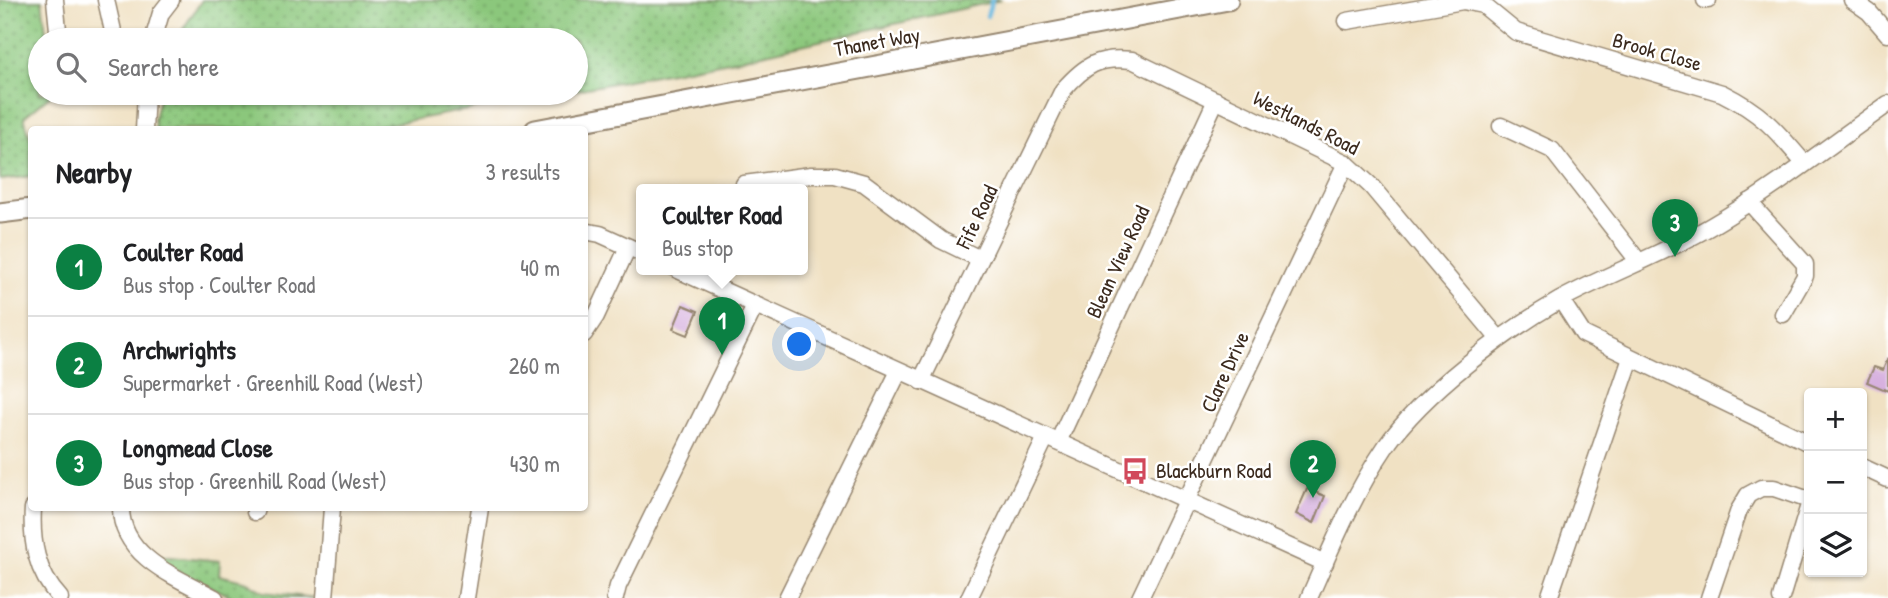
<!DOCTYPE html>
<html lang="en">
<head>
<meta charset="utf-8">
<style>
  :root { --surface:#fff; --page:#f2f2f2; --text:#202124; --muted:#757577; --line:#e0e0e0; --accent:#0b8043 }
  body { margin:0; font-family:"Patrick Hand",sans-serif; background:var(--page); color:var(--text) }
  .controls { position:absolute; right:21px; bottom:21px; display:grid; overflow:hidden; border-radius:7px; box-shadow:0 2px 5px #0004 }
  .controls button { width:63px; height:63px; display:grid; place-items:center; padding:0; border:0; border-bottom:2px solid var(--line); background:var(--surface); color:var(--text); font:35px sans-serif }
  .you { position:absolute; left:800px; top:345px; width:24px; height:24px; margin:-18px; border:5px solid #fff; border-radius:50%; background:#1a73e8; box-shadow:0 0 0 10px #1a73e833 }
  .badge { display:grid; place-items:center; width:46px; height:46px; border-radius:50%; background:var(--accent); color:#fff; font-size:23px; font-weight:700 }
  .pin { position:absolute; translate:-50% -58px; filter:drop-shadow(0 2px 4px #0008) }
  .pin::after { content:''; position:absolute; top:37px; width:24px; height:21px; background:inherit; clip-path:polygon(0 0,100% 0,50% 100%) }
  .popup { position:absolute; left:636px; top:184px; width:172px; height:91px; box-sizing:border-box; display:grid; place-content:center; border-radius:7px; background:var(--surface); filter:drop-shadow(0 2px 5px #0005); font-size:23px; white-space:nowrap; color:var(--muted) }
  .popup b { font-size:26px; color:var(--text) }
  .popup::after { content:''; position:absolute; left:50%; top:100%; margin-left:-14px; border:14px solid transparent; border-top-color:var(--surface) }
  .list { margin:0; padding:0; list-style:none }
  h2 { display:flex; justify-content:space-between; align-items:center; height:91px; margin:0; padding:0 28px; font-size:30px }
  h2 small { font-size:23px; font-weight:400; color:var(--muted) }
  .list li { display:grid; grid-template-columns:46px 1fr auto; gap:21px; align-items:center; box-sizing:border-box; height:98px; padding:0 28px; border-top:2px solid var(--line) }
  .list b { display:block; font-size:26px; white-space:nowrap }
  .list p { margin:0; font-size:23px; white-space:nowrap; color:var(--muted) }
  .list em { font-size:23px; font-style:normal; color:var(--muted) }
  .icon { flex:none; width:38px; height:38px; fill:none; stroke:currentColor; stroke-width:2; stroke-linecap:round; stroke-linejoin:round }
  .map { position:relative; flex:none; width:1888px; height:598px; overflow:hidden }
  .search { position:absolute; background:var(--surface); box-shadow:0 2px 5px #0004; left:28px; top:28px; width:560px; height:77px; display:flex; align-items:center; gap:18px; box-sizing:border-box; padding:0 24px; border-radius:38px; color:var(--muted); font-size:26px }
  .panel { position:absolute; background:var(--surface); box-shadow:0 2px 5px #0004; left:28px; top:126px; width:560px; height:385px; border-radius:7px }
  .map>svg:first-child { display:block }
</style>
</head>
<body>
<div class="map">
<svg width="1888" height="598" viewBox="0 0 1888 598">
  <defs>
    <pattern id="grass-dots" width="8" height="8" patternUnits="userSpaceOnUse" patternTransform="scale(1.75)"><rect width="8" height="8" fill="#8bc77c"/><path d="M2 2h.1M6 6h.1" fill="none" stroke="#73a265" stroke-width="1.8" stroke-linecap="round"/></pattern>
  </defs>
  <rect width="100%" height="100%" fill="#fff"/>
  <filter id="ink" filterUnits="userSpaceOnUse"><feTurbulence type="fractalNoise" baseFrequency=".0143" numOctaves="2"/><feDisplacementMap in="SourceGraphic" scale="14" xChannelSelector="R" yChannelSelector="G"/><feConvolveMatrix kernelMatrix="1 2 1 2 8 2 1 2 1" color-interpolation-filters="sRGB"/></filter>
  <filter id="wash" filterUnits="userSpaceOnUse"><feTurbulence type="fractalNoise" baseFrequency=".00686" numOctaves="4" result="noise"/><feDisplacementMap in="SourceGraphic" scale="28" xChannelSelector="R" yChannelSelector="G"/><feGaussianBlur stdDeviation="1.57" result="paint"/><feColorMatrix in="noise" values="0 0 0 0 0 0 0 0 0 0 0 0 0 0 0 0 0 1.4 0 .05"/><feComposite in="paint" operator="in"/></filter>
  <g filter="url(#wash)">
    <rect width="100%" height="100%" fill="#f0e1c3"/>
    <g fill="url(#grass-dots)" stroke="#63784d" stroke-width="2">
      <path d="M0 0H42L47 40H40V93H53L24 117 31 141V176L0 180Z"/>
      <path d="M202 0H1001L740 59 576 90V40H176Z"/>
      <path d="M160 93H559L380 126 373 129H155L154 119Z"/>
      <path d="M150 554 220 561 219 575 247 582 264 592 315 598H235L159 563Z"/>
    </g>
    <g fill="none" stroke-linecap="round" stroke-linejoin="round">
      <path stroke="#61b5dd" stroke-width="4.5" d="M987 16 992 0"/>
    </g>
    <g id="blocks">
      <g fill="#d5aede">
        <path d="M683 305 698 311 688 335 673 329Z"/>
        <path d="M1888 358V391L1867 382 1874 367 1883 370Z"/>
        <path d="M1307 489 1325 496 1314 523 1296 514Z"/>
      </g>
    </g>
  </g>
  <g filter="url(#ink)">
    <use href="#blocks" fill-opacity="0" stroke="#968670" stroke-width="2"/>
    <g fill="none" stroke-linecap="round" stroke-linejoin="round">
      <defs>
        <g id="minor">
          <path d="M55 0 59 40"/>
          <path d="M106 0 115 40"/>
          <path d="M1705 0H1708"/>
          <path d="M1852 0 1869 12 1888 34"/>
          <path d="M1347 21 1463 1 1483 5 1516 32 1722 93C1762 113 1776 130 1804 163"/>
          <path d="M153 40 161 13 171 0"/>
          <path d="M1501 126 1552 150 1639 262"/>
          <path d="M144 130 146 93"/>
          <path d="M744 184 811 175H835L864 183 941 240 980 259"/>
          <path d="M1749 202 1805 264V276L1783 314"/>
          <path d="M584 231 600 234 642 253"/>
          <path d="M676 269 1325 563"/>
          <path d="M1561 300 1583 334 1809 443"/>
          <path d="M584 334 596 316 628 247"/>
          <path d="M921 381 1063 90C1085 65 1099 56 1132 60L1346 163 1371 186 1499 339"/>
          <path d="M1058 442 1216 100"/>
          <path d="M1862 467 1888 479"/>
          <path d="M33 508C31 542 36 572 60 598"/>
          <path d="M121 508C121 557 178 578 215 598"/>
          <path d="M255 512 256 508"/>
          <path d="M325 598 332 508"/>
          <path d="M466 598 480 508"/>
          <path d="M615 598 618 586 755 306"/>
          <path d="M787 598 899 371"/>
          <path d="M969 598 1046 437"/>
          <path d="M1140 598 1346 163"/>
          <path d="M1309 598C1332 546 1354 493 1386 446 1424 392 1503 333 1560 300 1610 273 1664 254 1713 225 1774 189 1830 145 1888 104"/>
          <path d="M1549 598 1631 358"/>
          <path d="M1709 598 1739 510 1748 495 1761 488H1774L1809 500"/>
          <path d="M1781 598 1809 505"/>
        </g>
        <g id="major">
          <path d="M535 130 1228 0"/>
          <path d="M0 213 32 209"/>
        </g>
      </defs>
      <use href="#minor" stroke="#968670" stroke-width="19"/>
      <use href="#major" stroke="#968670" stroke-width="23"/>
      <use href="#minor" stroke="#fff" stroke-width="16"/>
      <use href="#major" stroke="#fff" stroke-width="19"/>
    </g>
  </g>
  <defs>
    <symbol id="bus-bare" viewBox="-9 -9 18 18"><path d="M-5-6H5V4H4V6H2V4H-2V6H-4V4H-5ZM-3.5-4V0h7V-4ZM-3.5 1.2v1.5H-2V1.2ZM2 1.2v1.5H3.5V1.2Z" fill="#d1495b" stroke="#fff" stroke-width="2.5" paint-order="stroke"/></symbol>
  </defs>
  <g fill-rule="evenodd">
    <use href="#bus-bare" x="1116" y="452" width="38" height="38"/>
  </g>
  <g text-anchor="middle" stroke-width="5" stroke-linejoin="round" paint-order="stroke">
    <g font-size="21" fill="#3b2a1e" stroke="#fff">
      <text transform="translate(877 42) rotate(-10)" y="7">Thanet Way</text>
      <text transform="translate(1657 52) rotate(16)" y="7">Brook Close</text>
      <text transform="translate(1306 123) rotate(27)" y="7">Westlands Road</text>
      <text transform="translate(977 217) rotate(-64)" y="7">Fife Road</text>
      <text transform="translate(1118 262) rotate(-65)" y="7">Blean View Road</text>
      <text transform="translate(1225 372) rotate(-65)" y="7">Clare Drive</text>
    </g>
    <g font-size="21" fill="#3b2a1e" stroke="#fff" text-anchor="start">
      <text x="1156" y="478">Blackburn Road</text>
    </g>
  </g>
</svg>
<div class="controls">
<button>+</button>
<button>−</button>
<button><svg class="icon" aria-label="layers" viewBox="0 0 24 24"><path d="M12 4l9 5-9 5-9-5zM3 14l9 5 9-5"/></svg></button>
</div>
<div class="you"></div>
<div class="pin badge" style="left:722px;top:355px">1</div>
<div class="popup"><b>Coulter Road</b>Bus stop</div>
<div class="pin badge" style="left:1313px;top:498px">2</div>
<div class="pin badge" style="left:1675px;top:257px">3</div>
<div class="search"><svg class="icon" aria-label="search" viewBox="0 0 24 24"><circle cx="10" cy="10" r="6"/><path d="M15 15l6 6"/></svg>Search here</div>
<section class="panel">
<h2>Nearby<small>3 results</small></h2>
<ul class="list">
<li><span class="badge">1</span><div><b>Coulter Road</b><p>Bus stop · Coulter Road</p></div><em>40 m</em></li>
<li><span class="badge">2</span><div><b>Archwrights</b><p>Supermarket · Greenhill Road (West)</p></div><em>260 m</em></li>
<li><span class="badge">3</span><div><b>Longmead Close</b><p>Bus stop · Greenhill Road (West)</p></div><em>430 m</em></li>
</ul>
</section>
</div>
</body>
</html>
